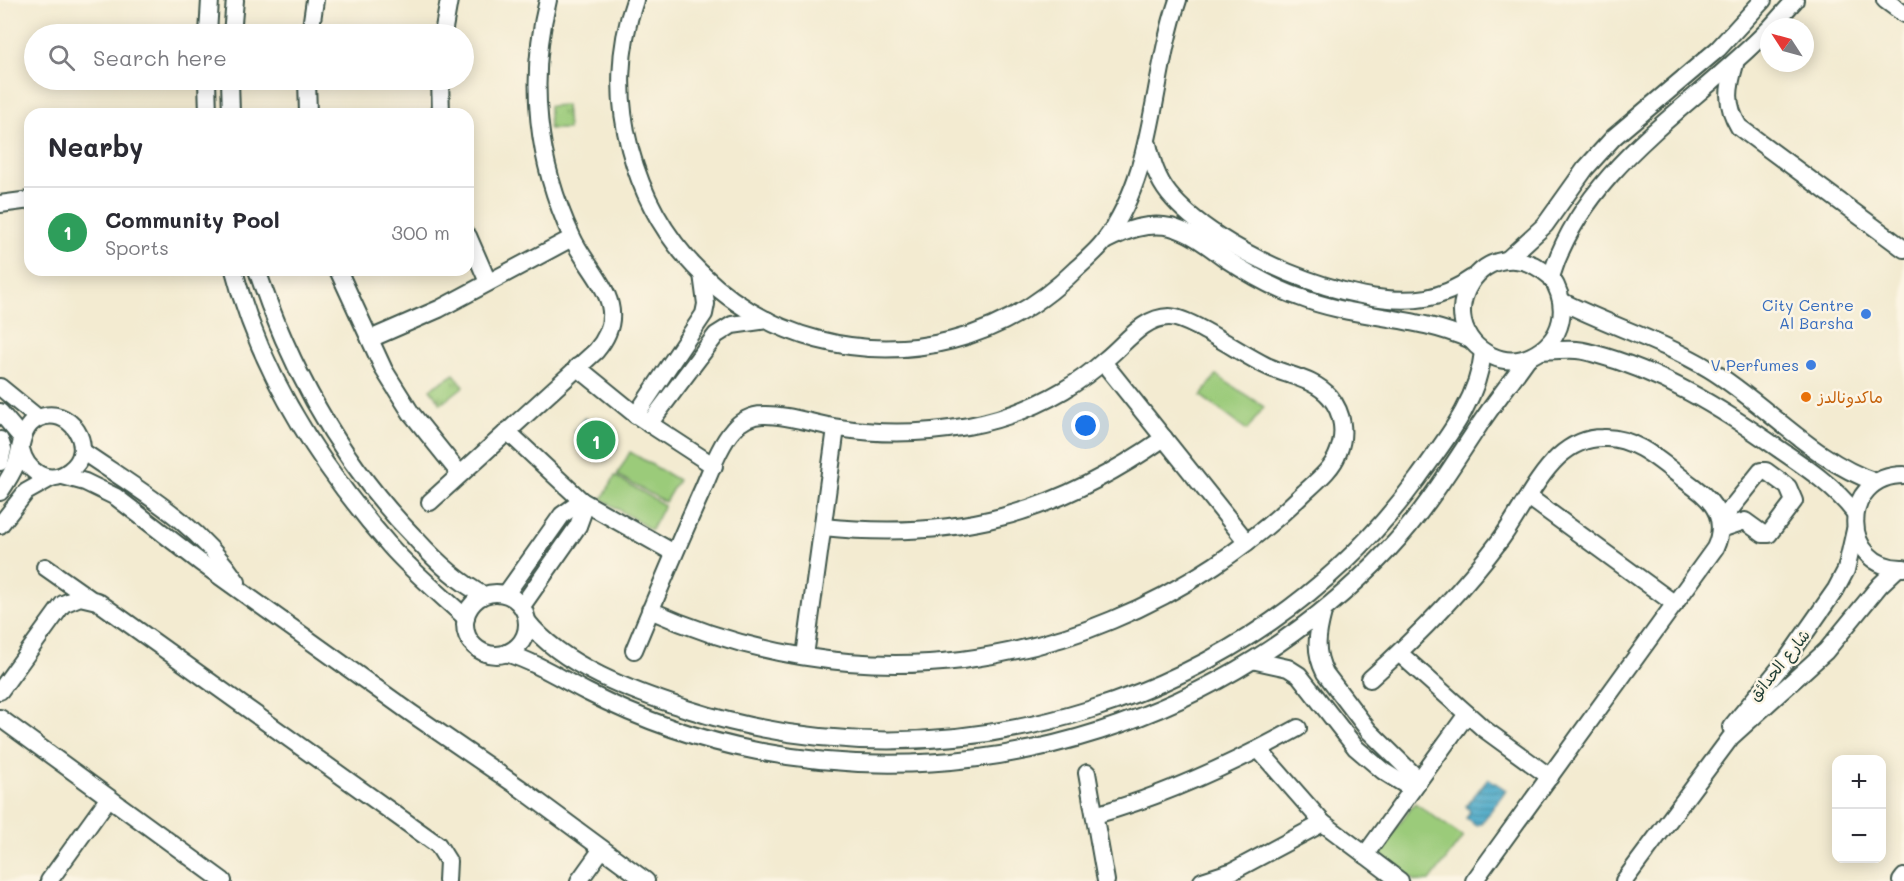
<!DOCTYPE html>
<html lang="en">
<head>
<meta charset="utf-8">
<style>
  :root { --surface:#fff; --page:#f7f7f7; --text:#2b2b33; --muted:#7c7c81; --line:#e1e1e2; --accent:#b45309 }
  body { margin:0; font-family:Mali,"Playpen Sans Arabic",sans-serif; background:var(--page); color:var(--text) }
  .controls { position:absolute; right:18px; bottom:18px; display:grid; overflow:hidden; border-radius:12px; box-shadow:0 3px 15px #0003 }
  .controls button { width:54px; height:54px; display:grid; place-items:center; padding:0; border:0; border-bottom:2px solid var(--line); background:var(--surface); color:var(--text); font:30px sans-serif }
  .compass { position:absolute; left:1760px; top:18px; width:54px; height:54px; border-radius:50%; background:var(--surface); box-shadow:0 3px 15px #0003; rotate:306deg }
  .you { position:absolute; left:1086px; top:426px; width:21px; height:21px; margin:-15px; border:4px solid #fff; border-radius:50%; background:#1a73e8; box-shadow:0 0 0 9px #1a73e833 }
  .badge { display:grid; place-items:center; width:39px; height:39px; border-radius:50%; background:var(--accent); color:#fff; font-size:20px; font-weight:700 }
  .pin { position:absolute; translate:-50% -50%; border:3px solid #fff; box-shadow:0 2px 6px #0006 }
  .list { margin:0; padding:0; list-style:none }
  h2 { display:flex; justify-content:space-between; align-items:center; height:78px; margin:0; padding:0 24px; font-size:26px }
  h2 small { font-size:20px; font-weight:400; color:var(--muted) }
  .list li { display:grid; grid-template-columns:39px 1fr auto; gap:18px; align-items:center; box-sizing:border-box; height:90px; padding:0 24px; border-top:2px solid var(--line) }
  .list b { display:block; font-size:22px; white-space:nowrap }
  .list p { margin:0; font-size:20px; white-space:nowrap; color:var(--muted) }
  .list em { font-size:20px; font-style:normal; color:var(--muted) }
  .icon { flex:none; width:33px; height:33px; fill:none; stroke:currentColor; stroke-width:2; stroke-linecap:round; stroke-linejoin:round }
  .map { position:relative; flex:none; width:1904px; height:881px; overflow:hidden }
  .search { position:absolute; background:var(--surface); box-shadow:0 3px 15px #0003; left:24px; top:24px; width:450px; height:66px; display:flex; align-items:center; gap:15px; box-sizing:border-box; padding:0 21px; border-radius:33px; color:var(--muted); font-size:22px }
  .panel { position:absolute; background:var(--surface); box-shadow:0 3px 15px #0003; left:24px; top:108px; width:450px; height:168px; border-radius:18px }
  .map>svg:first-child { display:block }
</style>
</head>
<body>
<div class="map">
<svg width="1904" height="881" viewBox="0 0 1904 881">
  <defs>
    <pattern id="park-tufts" width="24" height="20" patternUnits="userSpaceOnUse" patternTransform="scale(1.5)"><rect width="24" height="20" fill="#9bcb7a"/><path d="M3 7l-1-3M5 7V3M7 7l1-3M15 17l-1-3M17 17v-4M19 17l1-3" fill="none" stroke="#7ea665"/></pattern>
    <pattern id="water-rules" width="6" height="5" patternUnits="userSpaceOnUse" patternTransform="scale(1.5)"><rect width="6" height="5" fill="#48a7c7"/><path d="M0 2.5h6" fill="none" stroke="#3b89a2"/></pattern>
  </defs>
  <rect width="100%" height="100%" fill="#fcf5e5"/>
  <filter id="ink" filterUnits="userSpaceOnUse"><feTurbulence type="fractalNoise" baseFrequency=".0167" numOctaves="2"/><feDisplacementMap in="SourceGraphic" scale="12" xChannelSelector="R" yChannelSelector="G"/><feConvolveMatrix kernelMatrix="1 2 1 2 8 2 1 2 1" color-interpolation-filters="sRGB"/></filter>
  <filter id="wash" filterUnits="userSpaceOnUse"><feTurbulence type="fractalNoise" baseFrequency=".008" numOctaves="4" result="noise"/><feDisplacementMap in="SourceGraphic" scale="24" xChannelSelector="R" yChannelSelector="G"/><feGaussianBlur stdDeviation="1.35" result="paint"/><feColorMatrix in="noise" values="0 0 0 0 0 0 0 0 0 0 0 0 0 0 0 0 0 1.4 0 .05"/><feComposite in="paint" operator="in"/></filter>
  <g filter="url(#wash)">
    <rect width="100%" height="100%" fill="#f3ebd1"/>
    <g fill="url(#park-tufts)" stroke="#5d8457" stroke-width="1.5">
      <path d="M566 105 568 129H549V106Z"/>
      <path d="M454 374 464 386 441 404 430 389Z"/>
    </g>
    <g fill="#9bcb7a" stroke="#5d8457" stroke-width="1.5">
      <path d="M1216 375 1264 407 1247 430 1201 396Z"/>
      <path d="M630 452 678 480 665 502 617 475Z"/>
      <path d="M615 476 664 505 651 530 602 499Z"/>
      <path d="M1415 803 1463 837 1430 881H1415L1378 852Z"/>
    </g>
    <g fill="url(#water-rules)" stroke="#34727e" stroke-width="1.5">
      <path d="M585 418 617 448 605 460 574 431Z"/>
      <path d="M1488 778 1506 790 1481 824 1476 825 1466 818 1470 811 1466 806Z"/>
    </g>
  </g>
  <g filter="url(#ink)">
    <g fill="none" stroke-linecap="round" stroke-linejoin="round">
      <defs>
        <g id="minor">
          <path d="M635 0C618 48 617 100 630 149 683 351 929 415 1076 269 1086 260 1097 251 1105 240 1156 172 1151 78 1178 0"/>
          <path d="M1885 0 1904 14"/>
          <path d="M1771 27 1795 0"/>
          <path d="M208 34 210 0"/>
          <path d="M232 34 235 0"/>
          <path d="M310 34 315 0"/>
          <path d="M443 34 449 0"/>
          <path d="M1735 64C1728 88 1725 104 1739 127L1904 249"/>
          <path d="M207 80 208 114"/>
          <path d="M230 80 231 114"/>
          <path d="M307 80 308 114"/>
          <path d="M440 80 441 114"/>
          <path d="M1148 144C1152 162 1157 179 1169 194 1215 251 1354 311 1426 298 1443 295 1458 288 1472 278"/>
          <path d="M0 204 30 200"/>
          <path d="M468 236 488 282"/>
          <path d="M1105 241C1126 230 1147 222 1171 227 1193 233 1208 246 1226 259 1249 274 1273 288 1299 297 1355 319 1416 315 1471 340"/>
          <path d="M1508 259 1545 225 1585 169 1614 137 1718 49 1763 0"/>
          <path d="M234 270C260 372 321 467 390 546 413 572 440 594 466 618"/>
          <path d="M257 270C291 371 342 464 417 540 437 562 457 581 483 595"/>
          <path d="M338 270 384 370 411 413 460 474"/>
          <path d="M1551 277C1484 219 1424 324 1492 356 1504 362 1519 362 1531 356 1564 340 1570 306 1551 277 1584 167 1693 107 1769 29"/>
          <path d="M1563 302C1611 326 1664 342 1709 369 1765 403 1814 462 1876 482"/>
          <path d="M370 339 439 309 572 238"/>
          <path d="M1542 351C1559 350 1576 348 1592 353 1661 371 1721 408 1779 449 1807 468 1834 486 1855 513"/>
          <path d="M1103 362 1247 542"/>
          <path d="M577 367 636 415 714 466"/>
          <path d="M0 387 38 418"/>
          <path d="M0 412 22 438"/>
          <path d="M636 415 704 314 706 304 702 274"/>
          <path d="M649 424 716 335 732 325 767 320"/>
          <path d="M507 431 582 501 674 553"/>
          <path d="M0 440 3 449 0 462"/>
          <path d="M82 451C140 491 197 522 237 582"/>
          <path d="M1904 475C1838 475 1840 570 1904 568"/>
          <path d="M63 476 85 482 116 497 200 562 411 713 520 788 646 881"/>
          <path d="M0 492C6 483 12 474 16 464 22 448 20 428 37 419 69 402 100 450 69 471 48 487 26 471 21 449"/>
          <path d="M1530 498 1675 604"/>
          <path d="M430 502 596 351C607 338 614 322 610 305 605 283 581 258 572 237 537 162 528 81 548 0"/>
          <path d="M1721 521 1761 471H1766L1788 487 1794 501 1769 534H1763L1745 521 1721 529"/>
          <path d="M0 525 26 492 51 478"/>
          <path d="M823 527C957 541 1054 515 1164 438"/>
          <path d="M45 567 89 598"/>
          <circle cx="496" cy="624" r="31"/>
          <path d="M506 594 562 515 582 501"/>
          <path d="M522 606 578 526 586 504"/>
          <path d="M1323 612C1317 635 1314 651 1325 673L1369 731 1419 780"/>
          <path d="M527 621C562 666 634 692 687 709 949 794 1255 703 1418 478 1446 439 1478 401 1483 352"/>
          <path d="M634 650C656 597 678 544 702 491 711 471 719 446 733 430 740 421 752 415 763 415 788 414 815 425 839 428 883 435 924 434 968 426 1001 420 1035 407 1064 390 1079 381 1094 370 1106 359 1125 344 1143 317 1169 317 1190 317 1244 356 1269 367 1289 376 1315 379 1330 397 1343 413 1346 434 1338 453 1333 468 1317 481 1305 492 1250 546 1183 591 1112 620 1065 640 1013 653 962 660 856 673 747 654 650 610"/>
          <path d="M506 653C535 662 560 678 587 692 640 719 699 740 757 751 990 796 1227 720 1389 549 1424 512 1450 469 1478 427 1493 404 1511 382 1527 359"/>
          <path d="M1399 653 1484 729 1550 777"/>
          <path d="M805 656 836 428"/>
          <path d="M1256 661 1288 668 1299 675 1356 748 1383 771 1412 789"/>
          <path d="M1370 679C1418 636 1463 590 1501 539 1519 514 1536 478 1558 457 1571 445 1587 438 1603 438 1638 436 1667 468 1694 487 1716 503 1727 521 1715 548L1474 881"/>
          <path d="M0 691 63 604 80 597 97 601 438 845 448 861 447 881"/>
          <path d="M0 718 223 881"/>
          <path d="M1731 727 1787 659 1836 589 1846 570 1855 530"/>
          <path d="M1259 750 1323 823 1400 881"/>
          <path d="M1087 773 1106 881"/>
          <path d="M1095 815C1167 795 1233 764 1298 728"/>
          <path d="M1365 855 1467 714"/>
          <path d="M49 881 108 799"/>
          <path d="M579 881 602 849"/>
          <path d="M1202 881 1233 871 1323 823"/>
          <path d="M1624 881 1731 737 1826 651 1880 585 1898 568"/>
          <path d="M1901 881 1904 877"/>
        </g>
      </defs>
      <use href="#minor" stroke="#3f574c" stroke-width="20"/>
      <use href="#minor" stroke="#fff" stroke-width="16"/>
    </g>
  </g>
  <g fill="#3f7fe0" stroke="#fcf5e5" stroke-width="2">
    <circle cx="1866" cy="314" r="6"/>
    <circle cx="1811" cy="365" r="6"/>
  </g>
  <circle fill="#e8710a" stroke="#fcf5e5" stroke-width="2" cx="1806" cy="397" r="6"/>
  <g text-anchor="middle" stroke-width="5" stroke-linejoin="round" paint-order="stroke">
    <g font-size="16" fill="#366cbe" stroke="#fcf5e5" text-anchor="end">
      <text x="1854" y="311">City Centre<tspan x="1854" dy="18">Al Barsha</tspan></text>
      <text x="1799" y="371">V Perfumes</text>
    </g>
    <g font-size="16" fill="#c56008" stroke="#fcf5e5" text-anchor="start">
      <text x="1818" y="403">ماكدونالدز</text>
    </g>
    <g font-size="16" fill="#1f3d34" stroke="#fcf5e5">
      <text transform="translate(1779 665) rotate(-51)" y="6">شارع الحدائق</text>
    </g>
  </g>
</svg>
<div class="controls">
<button>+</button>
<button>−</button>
</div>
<svg class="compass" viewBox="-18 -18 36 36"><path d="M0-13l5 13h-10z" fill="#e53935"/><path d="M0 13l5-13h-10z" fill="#7c7c81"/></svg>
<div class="you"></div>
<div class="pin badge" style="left:596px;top:440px;background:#2e9e5b">1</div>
<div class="search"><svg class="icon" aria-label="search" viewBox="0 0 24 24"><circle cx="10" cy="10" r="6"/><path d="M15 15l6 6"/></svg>Search here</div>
<section class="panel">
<h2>Nearby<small></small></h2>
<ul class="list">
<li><span class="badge" style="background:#2e9e5b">1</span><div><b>Community Pool</b><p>Sports</p></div><em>300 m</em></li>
</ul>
</section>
</div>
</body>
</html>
